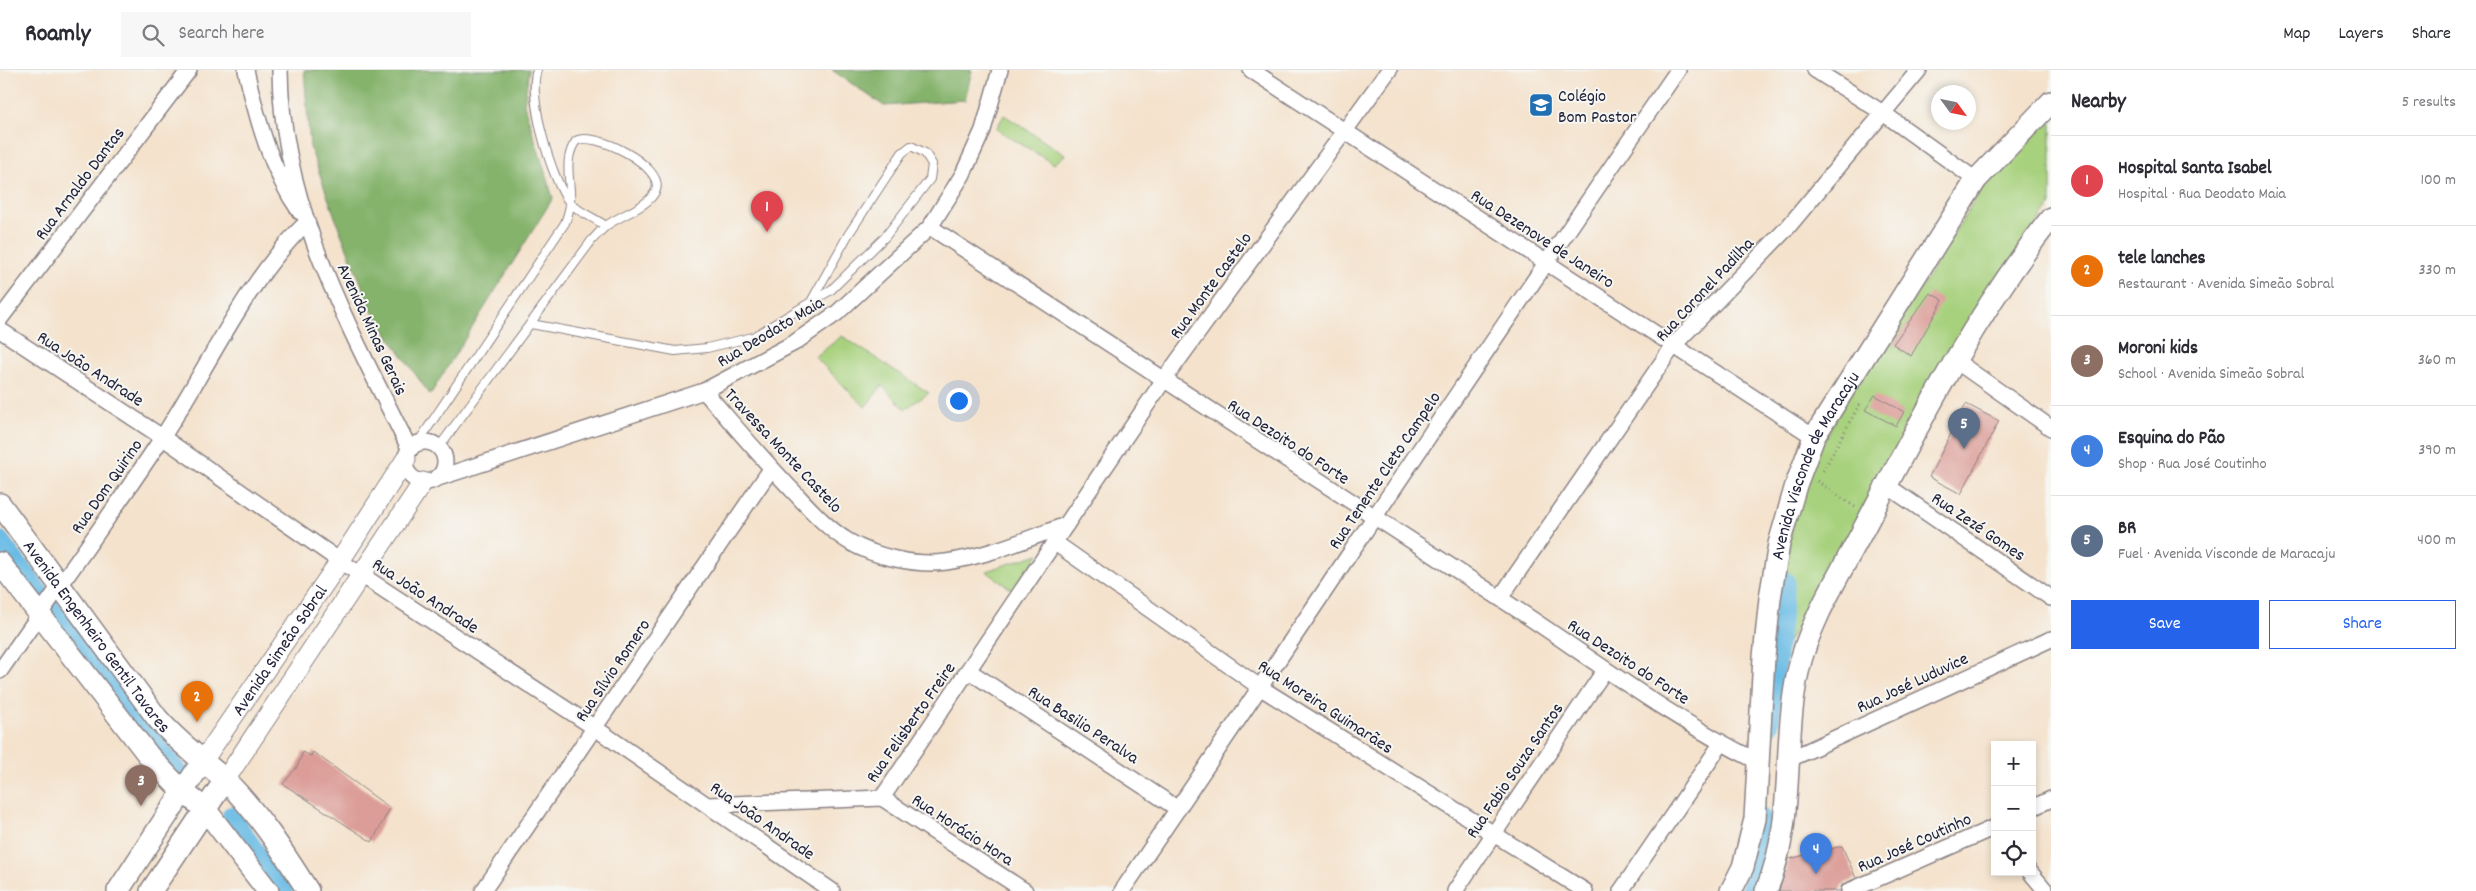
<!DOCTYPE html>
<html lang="en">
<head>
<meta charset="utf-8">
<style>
  :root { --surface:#fff; --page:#f7f7f7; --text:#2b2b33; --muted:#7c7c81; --line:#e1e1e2; --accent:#2563eb }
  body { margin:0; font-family:Dekko,sans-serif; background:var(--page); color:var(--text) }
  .controls { position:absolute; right:15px; bottom:15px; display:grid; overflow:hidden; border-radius:0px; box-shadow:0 2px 8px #0003 }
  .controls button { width:45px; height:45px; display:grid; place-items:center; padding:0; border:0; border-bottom:1px solid var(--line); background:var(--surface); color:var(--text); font:25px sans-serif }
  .compass { position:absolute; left:1931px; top:15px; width:45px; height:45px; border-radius:50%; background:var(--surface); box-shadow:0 2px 8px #0003; rotate:123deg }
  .you { position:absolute; left:958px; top:330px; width:18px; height:18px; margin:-12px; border:4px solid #fff; border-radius:50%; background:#1a73e8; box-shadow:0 0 0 8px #1a73e833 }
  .badge { display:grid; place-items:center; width:32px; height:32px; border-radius:50%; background:var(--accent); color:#fff; font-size:16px; font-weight:700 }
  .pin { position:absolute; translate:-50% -41px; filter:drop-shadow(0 1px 2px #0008) }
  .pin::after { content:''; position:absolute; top:26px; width:18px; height:15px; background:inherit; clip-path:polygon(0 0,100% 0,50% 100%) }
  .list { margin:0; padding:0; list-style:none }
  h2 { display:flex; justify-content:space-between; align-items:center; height:65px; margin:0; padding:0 20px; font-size:21px }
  h2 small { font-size:16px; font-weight:400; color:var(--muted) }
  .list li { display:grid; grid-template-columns:32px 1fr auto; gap:15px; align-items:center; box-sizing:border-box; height:90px; padding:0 20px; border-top:1px solid var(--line) }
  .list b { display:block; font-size:19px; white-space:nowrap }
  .list p { margin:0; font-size:16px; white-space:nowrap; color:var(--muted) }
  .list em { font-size:16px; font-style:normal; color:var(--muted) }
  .actions { display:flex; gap:10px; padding:15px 20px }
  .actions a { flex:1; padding:11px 0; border:1px solid var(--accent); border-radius:0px; text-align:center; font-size:18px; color:var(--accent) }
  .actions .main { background:var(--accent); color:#fff }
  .icon { flex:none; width:28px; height:28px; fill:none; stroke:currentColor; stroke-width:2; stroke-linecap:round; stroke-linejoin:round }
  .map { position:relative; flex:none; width:2051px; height:821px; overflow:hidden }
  header { display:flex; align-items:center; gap:30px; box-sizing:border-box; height:70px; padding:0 25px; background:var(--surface); border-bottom:1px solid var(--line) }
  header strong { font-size:24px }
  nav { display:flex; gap:28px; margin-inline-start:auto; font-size:18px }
  .search { width:350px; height:45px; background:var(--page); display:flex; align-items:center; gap:12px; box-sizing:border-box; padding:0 18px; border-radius:0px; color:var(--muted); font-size:19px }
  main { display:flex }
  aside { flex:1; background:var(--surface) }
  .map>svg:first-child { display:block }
</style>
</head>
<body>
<header>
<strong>Roamly</strong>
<div class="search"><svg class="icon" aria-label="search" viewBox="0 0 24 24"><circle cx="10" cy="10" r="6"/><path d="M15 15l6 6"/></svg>Search here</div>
<nav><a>Map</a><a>Layers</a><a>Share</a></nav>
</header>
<main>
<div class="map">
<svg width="2051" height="821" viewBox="0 0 2051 821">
  <rect width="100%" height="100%" fill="#f6f6f2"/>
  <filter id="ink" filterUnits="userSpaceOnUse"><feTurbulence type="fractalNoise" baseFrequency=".02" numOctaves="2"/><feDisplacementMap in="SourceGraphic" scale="10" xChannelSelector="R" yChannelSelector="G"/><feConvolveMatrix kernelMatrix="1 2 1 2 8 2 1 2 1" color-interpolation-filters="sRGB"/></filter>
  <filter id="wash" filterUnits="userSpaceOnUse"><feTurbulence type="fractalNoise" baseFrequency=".0096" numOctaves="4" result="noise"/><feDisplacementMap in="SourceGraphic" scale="20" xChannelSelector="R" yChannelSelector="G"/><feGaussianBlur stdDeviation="1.12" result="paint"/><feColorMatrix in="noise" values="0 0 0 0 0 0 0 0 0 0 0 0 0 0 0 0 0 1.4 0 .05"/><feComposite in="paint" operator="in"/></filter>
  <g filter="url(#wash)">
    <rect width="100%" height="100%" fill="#f4e2cc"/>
    <g fill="#a7d17d" stroke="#647a5c">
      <path d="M1004 45 1065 85 1054 94 996 59Z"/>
      <path d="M2051 47V136L2039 151 1784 579 1790 512 1782 509 1798 426 1810 395 1848 327 1928 207 1986 111Z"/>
      <path d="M842 266 929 323 905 339 882 316 865 337 815 287Z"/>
      <path d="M1039 484 1014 521 986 501Z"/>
    </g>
    <g fill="#85b36c" stroke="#546a54">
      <path d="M304 0H529L524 34 553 128 430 325 374 245 340 161 310 77Z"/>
      <path d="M832 0H972L965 30 884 36Z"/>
    </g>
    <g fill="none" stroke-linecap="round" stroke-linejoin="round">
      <g stroke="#6abce5" stroke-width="18">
        <path d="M0 470 183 707"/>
        <path d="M1770 655 1786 511"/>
        <path d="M231 745 284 821"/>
        <path d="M1749 821 1758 795 1762 748"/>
      </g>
    </g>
    <g id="blocks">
      <g fill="#dc9d98">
        <path d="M1930 223 1943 230 1911 286 1893 274Z"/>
        <path d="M1875 325 1904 342 1896 356 1865 340Z"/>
        <path d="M1966 334 1999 351 1961 424 1929 407Z"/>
        <path d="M303 682 311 686 313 682 390 738 372 772 283 714 297 697Z"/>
        <path d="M1842 776 1856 808 1842 815 1840 821H1779L1789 789Z"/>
      </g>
    </g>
  </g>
  <g filter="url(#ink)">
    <use href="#blocks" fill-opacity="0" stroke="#8b8284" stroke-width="1"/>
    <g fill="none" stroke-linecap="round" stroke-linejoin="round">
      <defs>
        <g id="service">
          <path d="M537 0C527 26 552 112 570 133 579 142 596 149 606 156"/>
          <path d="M531 254 675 281 707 278 753 267 831 220 885 167 930 109 932 94 925 83 911 76 902 83 848 165 812 230"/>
          <path d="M417 374 565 153C567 147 570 140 570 133 572 113 562 90 576 71 593 60 665 96 656 120 649 137 620 145 606 156 601 160 597 165 592 170L439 377"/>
        </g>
        <g id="minor">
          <path d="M246 0C257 49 271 101 300 142"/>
          <path d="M280 0C281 137 351 260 410 380"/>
          <path d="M1251 0 1814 367"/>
          <path d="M1815 0 1883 43 1976 110"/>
          <path d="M930 157C1119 282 1309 405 1498 527 1584 582 1665 646 1757 691"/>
          <path d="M0 249 189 0"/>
          <path d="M0 260 162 367 340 491 595 658 832 821"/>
          <path d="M1956 291 2051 358"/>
          <path d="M704 321C734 355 763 390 795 423 811 440 827 458 848 471 874 487 916 496 946 492 988 486 1027 469 1066 455"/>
          <circle cx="425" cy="392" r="20"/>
          <path d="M438 408 704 321 794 273 837 243 930 157 963 104 983 60 1000 0"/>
          <path d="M1886 415 2051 528"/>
          <path d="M1054 472 1261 618 1585 821"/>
          <path d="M1500 528 1674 275 1788 157 1919 0"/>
          <path d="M0 601C54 523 110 447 162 368 209 296 245 212 307 152"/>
          <path d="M969 601 1178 739"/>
          <path d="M1790 689 2051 569"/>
          <path d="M882 728 1163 311 1389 0"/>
          <path d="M882 728 1025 821"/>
          <path d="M709 735 882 728"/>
          <path d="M2032 738 2051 729"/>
          <path d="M2030 802 2046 821"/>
          <path d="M483 821 771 399"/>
          <path d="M1122 821C1308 548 1490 272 1678 0"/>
          <path d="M1455 821 1605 600"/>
          <path d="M1621 821 1721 674"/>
          <path d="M1849 821 1995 757"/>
        </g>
        <g id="tertiary">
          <path id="s1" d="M202 692 340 491 406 389"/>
          <path d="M225 710 423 412"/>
        </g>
        <g id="secondary">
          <path id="s2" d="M0 434 157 648C177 672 202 689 225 710 257 741 284 783 308 821"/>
          <path d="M0 493 149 686 182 721 205 739 268 821"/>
          <path d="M118 821 202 692"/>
          <path d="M151 821 225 710"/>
          <path id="s3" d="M1731 821 1743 797 1755 749 1764 587 1770 528 1779 474 1796 415 1814 367 1976 110 2051 32"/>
          <path d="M1766 821C1796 751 1782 674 1798 602 1809 552 1839 506 1862 462 1919 354 1975 244 2051 148"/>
        </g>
      </defs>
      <use href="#service" stroke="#8b8284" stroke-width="10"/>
      <use href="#minor" stroke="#8b8284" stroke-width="18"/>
      <use href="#tertiary" stroke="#8b8284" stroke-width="21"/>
      <use href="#secondary" stroke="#8b8284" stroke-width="24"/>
      <g stroke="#8b8284" stroke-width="3" stroke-dasharray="1 4" stroke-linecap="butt">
        <path d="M1823 401 1859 335 1856 333"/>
        <path d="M1817 411 1855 437"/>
      </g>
      <use href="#service" stroke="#fff" stroke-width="8"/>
      <use href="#minor" stroke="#fff" stroke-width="15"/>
      <use href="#tertiary" stroke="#fff" stroke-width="19"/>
      <use href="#secondary" stroke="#fff" stroke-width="21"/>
    </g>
  </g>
  <defs>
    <symbol id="school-square" viewBox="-11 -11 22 22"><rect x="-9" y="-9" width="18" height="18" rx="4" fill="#1f6fb2" stroke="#f6f6f2"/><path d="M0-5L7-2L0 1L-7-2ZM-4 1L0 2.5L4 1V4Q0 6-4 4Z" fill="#fff"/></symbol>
  </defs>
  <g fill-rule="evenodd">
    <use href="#school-square" x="1527" y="21" width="28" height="28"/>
  </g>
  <g text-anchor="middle" stroke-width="4" stroke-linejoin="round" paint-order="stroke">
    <g font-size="18" fill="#22223b" stroke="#f6f6f2" text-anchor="start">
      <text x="1558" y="31">Colégio<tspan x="1558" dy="21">Bom Pastor</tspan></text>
    </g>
    <g font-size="18" fill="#22223b" stroke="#f6f6f2">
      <text transform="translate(79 113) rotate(-53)" y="6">Rua Arnaldo Dantas</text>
      <text transform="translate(1543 168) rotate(33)" y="6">Rua Dezenove de Janeiro</text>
      <text transform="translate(1210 215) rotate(-54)" y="6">Rua Monte Castelo</text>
      <text transform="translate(1704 219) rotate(-47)" y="6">Rua Coronel Padilha</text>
      <text transform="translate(373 259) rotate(65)" y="6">Avenida Minas Gerais</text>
      <text transform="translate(770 261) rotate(-31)" y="6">Rua Deodato Maia</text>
      <text transform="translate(91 298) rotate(33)" y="6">Rua João Andrade</text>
      <text transform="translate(1289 371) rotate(33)" y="6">Rua Dezoito do Forte</text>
      <text transform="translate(784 380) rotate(47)" y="6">Travessa Monte Castelo</text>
      <text dy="6" stroke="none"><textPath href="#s3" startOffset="439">Avenida Visconde de Maracaju</textPath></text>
      <text transform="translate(1384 400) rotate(-56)" y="6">Rua Tenente Cleto Campelo</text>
      <text transform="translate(106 416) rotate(-55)" y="6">Rua Dom Quirino</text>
      <text transform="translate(1979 456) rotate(34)" y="6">Rua Zezé Gomes</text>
      <text transform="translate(426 525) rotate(33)" y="6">Rua João Andrade</text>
      <text dy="6" stroke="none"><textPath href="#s2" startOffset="164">Avenida Engenheiro Gentil Tavares</textPath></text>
      <text dy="6" stroke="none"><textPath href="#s1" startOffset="136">Avenida Simeão Sobral</textPath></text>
      <text transform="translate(1629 591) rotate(33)" y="6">Rua Dezoito do Forte</text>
      <text transform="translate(612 600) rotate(-56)" y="6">Rua Sílvio Romero</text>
      <text transform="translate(1912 612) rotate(-25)" y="6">Rua José Luduvice</text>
      <text transform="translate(1326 636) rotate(33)" y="6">Rua Moreira Guimarães</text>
      <text transform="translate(910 652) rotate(-55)" y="6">Rua Felisberto Freire</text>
      <text transform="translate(1084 654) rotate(33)" y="6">Rua Basilio Peralva</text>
      <text transform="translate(1514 700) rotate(-56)" y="6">Rua Fabio Souza Santos</text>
      <text transform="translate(763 750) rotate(35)" y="6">Rua João Andrade</text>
      <text transform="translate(963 759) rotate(33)" y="6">Rua Horácio Hora</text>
      <text transform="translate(1914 772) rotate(-24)" y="6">Rua José Coutinho</text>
    </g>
  </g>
</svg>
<div class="controls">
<button>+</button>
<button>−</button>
<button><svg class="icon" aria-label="locate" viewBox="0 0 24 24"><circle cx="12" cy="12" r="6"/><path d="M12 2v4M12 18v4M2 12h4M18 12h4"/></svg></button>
</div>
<svg class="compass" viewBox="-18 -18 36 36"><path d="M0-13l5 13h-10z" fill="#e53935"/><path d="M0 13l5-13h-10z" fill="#7c7c81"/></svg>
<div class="you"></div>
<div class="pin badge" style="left:767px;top:162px;background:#e0444e">1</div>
<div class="pin badge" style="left:197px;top:652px;background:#e8710a">2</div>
<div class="pin badge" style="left:141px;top:736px;background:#8d6e63">3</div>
<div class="pin badge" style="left:1816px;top:804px;background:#3f7fe0">4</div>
<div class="pin badge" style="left:1964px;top:379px;background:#5c6f8a">5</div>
</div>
<aside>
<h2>Nearby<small>5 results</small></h2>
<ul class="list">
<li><span class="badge" style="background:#e0444e">1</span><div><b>Hospital Santa Isabel</b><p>Hospital · Rua Deodato Maia</p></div><em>100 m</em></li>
<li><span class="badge" style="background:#e8710a">2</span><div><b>tele lanches</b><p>Restaurant · Avenida Simeão Sobral</p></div><em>330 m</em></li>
<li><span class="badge" style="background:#8d6e63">3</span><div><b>Moroni kids</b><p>School · Avenida Simeão Sobral</p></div><em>360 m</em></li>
<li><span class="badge" style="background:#3f7fe0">4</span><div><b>Esquina do Pão</b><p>Shop · Rua José Coutinho</p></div><em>390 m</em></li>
<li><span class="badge" style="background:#5c6f8a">5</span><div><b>BR</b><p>Fuel · Avenida Visconde de Maracaju</p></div><em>400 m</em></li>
</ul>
<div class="actions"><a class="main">Save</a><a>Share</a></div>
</aside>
</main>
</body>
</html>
